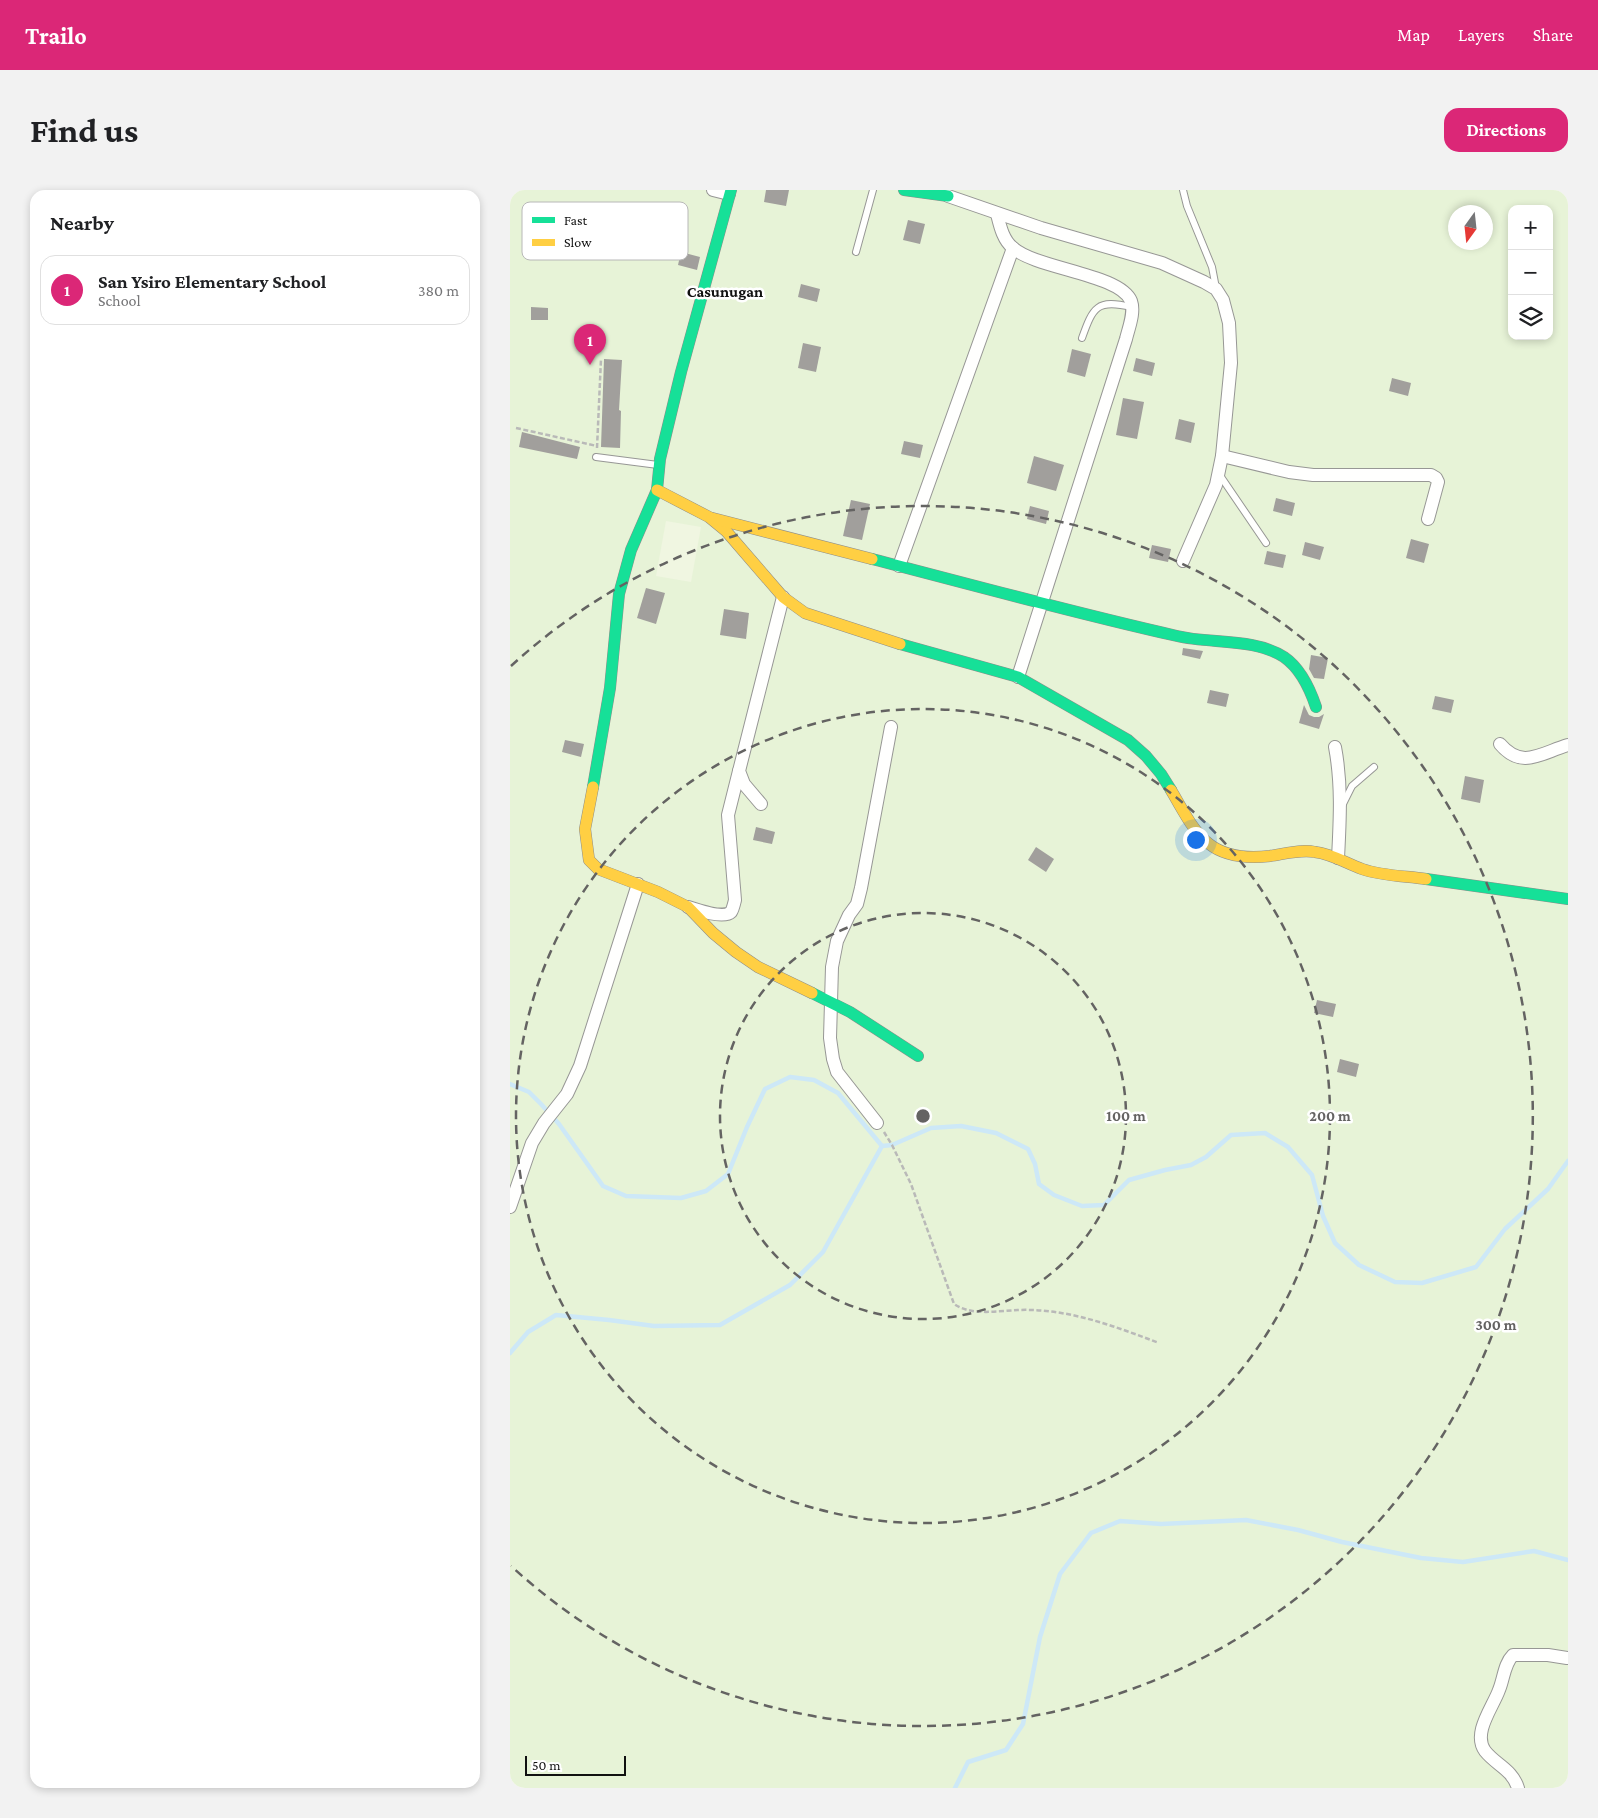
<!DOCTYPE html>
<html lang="en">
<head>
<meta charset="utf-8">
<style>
  :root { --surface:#fff; --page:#f2f2f2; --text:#202124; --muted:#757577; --line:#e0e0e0; --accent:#db2777 }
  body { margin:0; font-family:"Crimson Pro",serif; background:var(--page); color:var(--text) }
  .controls { position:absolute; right:15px; top:15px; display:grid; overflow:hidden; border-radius:10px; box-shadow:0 2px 8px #0003 }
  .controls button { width:45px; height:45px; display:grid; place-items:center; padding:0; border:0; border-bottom:1px solid var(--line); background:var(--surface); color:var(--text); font:25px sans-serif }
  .compass { position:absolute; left:938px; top:15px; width:45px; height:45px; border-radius:50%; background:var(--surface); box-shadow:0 2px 8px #0003; rotate:195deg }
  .scale { position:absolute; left:15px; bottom:12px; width:101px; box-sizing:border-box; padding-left:5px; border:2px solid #111; border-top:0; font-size:14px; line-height:18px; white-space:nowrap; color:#111; -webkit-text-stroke:4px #fff; paint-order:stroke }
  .you { position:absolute; left:685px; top:649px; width:18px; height:18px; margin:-12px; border:4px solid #fff; border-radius:50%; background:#1a73e8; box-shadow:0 0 0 8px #1a73e833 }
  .badge { display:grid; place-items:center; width:32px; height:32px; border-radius:50%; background:var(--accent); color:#fff; font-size:16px; font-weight:700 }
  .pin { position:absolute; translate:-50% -41px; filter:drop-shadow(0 1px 2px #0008) }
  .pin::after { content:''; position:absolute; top:26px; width:18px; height:15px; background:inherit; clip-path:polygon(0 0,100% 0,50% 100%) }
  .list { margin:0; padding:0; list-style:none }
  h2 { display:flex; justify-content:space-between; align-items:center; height:65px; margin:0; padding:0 20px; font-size:21px }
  h2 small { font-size:16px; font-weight:400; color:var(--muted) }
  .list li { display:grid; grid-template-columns:32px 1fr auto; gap:15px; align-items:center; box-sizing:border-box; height:70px; margin:0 10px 10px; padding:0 10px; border:1px solid var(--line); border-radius:15px }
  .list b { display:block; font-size:19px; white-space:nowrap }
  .list p { margin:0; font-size:16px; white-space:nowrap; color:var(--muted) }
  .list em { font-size:16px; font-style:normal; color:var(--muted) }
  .icon { flex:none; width:28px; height:28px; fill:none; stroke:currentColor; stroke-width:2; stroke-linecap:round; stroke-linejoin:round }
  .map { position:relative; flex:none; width:1058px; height:1598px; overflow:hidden; border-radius:15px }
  header { display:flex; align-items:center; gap:30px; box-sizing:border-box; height:70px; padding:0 25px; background:var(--accent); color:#fff }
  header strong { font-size:24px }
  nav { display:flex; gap:28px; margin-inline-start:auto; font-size:18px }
  .intro { display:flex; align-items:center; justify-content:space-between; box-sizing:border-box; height:120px; padding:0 30px }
  h1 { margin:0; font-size:35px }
  .button { padding:12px 22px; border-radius:15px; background:var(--accent); color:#fff; font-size:18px; font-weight:700 }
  main { display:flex; gap:30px; padding:0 30px }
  aside { flex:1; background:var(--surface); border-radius:15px; box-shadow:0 2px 8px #0003 }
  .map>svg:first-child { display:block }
</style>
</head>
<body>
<header>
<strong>Trailo</strong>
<nav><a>Map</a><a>Layers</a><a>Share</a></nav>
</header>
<div class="intro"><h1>Find us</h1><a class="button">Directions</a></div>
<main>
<aside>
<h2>Nearby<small></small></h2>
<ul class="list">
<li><span class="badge">1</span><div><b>San Ysiro Elementary School</b><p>School</p></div><em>380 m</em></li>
</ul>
</aside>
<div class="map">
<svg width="1058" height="1598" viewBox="0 0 1058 1598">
  <rect width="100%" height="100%" fill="#fdfcf7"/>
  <path fill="#e7f3d7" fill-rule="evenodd" d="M0 0H1058V1598H0ZM1002 19H1039V146H1002ZM946 22H976V52H946Z"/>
  <path fill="#f0f6e1" d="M156 331 191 337 181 392 146 386Z"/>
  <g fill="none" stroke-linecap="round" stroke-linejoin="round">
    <g stroke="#cde8f7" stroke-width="4.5">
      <path d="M0 894 19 902 31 914 49 934 93 996 116 1006 171 1008 196 1001 218 984 237 937 255 899 280 887 304 890 328 903 372 956"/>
      <path d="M372 956 382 955 421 938 451 936 486 943 518 959 525 974 529 994 544 1005 572 1016 594 1015 619 990 655 980 681 975 696 967 721 945 755 943 778 957 802 985 813 1026 825 1053 849 1075 885 1092 912 1093 966 1077 995 1039 1038 999 1058 971"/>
      <path d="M0 1163 18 1142 46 1125 99 1130 144 1136 210 1135 280 1095 313 1062 372 956"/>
      <path d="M445 1598 458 1572 496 1560 513 1534 530 1447 550 1384 581 1343 610 1331 651 1334 736 1330 788 1340 832 1352 911 1368 953 1372 1024 1361 1058 1370"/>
    </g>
  </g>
  <g fill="#a19f9c">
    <path d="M256 0H279L276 16 254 12Z"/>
    <path d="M398 30 415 34 410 54 393 50Z"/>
    <path d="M171 62 190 67 187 80 168 75Z"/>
    <path d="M291 94 310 99 307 112 288 107Z"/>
    <path d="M21 117 38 118V130H21Z"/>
    <path d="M293 153 311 157 306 182 288 178Z"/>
    <path d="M562 159 581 164 575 187 557 182Z"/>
    <path d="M626 168 645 173 642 186 623 181Z"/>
    <path d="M94 169 112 170 109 220 111 221 110 258 91 257Z"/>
    <path d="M882 188 901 193 898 206 879 201Z"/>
    <path d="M613 208 634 212 627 249 606 245Z"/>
    <path d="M669 229 685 233 681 253 665 249Z"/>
    <path d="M12 242 70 257 67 269 9 257Z"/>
    <path d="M394 251 413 255 410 268 391 264Z"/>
    <path d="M524 266 554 275 546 301 517 293Z"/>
    <path d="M766 308 785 313 782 326 763 321Z"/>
    <path d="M341 310 360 314 352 350 333 346Z"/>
    <path d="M520 316 539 321 536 334 517 329Z"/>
    <path d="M901 349 919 354 914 373 896 368Z"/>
    <path d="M795 352 814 357 810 370 792 365Z"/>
    <path d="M642 355 661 359 658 372 639 368Z"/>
    <path d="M757 361 776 365 773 378 754 374Z"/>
    <path d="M136 398 155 403 146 434 127 428Z"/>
    <path d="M214 419 239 423 236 449 210 445Z"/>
    <path d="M673 458 693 461 690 469 672 465Z"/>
    <path d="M801 465 818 468 814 489 804 488 799 479Z"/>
    <path d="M700 500 719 504 716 517 697 513Z"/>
    <path d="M925 506 944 510 941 523 922 519Z"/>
    <path d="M794 515 799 525 804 527H809L814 524 809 539 789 533Z"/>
    <path d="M55 550 74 554 71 567 52 562Z"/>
    <path d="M955 586 974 590 970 613 951 609Z"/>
    <path d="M246 637 265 642 262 654 243 650Z"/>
    <path d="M526 657 544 669 536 682 518 670Z"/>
    <path d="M807 810 826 814 823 827 804 823Z"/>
    <path d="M830 869 849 874 846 887 827 882Z"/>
  </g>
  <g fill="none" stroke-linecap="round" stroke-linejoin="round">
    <defs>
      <g id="lane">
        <path d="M673 0 677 16 702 77 706 98"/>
        <path d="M346 62 363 0"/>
        <path d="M572 148C583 117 587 109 621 117"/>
        <path d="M86 267 148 275"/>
        <path d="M709 284 756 353"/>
        <path d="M832 616 842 596 864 577"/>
      </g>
      <g id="street">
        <path d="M203 0 219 4"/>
        <path d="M438 6 531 38 652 73 694 92 706 99 713 110 719 133 721 173 712 266 706 295 673 371"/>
        <path d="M487 24C490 36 493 50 503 58 527 79 610 84 621 111 625 122 619 137 616 149L508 487"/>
        <path d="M712 266 779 282 803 285H921L926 288 928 292 918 329"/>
        <path d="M389 376 503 58"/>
        <path d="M990 554C1012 580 1031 563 1058 555"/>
        <path d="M825 557C832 594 830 630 828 668"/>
        <path d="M251 614 234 594 229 581 273 407"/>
        <path d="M178 717C187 720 214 729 221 722 223 719 224 714 225 710L218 625 229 581"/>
        <path d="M367 933 327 882 323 869 320 848 322 777 327 751 339 725 347 714 351 698 381 537"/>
        <path d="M0 1017 22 953 34 933 57 904 70 876 128 694"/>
        <path d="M1008 1598C1002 1579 986 1575 975 1561 962 1543 983 1517 989 1500 994 1488 994 1474 1003 1465H1038L1057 1468"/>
      </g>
      <g id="fast">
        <path d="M394 0 438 6"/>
        <path d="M362 369C463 395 564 423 667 446 700 454 745 448 774 467 790 478 800 499 806 517"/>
        <path d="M390 454 508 487 618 550 636 566 651 584 661 600"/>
        <path d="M83 597 100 498 109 404 121 360 147 300 150 269 171 182 221 0"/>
        <path d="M916 689 1058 709"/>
        <path d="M302 803 340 822 408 866"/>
      </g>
      <g id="slow">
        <path d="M147 300 199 327 216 341 273 407 295 423 390 454"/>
        <path d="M202 328 362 369"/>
        <path d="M83 597 75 639 79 670 88 679 148 702 178 717 203 743 226 762 248 777 302 803"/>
        <path d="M661 600C687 646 700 673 760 666 774 664 791 659 805 662 822 664 836 673 852 679 872 686 895 686 916 689"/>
      </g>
    </defs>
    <use href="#lane" stroke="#979795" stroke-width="8"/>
    <use href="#street" stroke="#979795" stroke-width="14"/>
    <use href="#fast" stroke="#8e8d8b" stroke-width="12"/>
    <use href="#slow" stroke="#8e8d8b" stroke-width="12"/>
    <g stroke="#b9b9b8" stroke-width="2.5" stroke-dasharray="5 2.5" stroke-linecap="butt">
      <path d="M6 238 87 256"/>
      <path d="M87 258 91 169"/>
      <path d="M374 942 382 955 401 994 444 1114C461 1126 487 1121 508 1120 557 1118 604 1136 649 1153"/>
    </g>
    <use href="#lane" stroke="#fffffe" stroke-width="6"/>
    <use href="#street" stroke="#fffffe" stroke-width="12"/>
    <use href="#fast" stroke="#16e098" stroke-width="11"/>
    <use href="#slow" stroke="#ffcf43" stroke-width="11"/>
  </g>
  <g fill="none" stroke="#646362" stroke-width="2.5" stroke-dasharray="9 6">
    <circle cx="413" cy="926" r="203"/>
    <circle cx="413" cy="926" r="407"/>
    <path d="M1 476A610 610 0 1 1 1 1376"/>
  </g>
  <g text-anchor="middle" stroke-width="5" stroke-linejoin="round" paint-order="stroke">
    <g font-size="16" font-weight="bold" fill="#111" stroke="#fff">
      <text x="215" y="107">Casunugan</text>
    </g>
  </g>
  <rect x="12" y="12" width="166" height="58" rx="8" fill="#fff" stroke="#b8b8b8" stroke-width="1"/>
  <rect x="22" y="27" width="23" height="6" fill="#16e098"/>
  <rect x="22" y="49" width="23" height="7" fill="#ffcf43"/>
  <g font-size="14" fill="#111">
    <text x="54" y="35">Fast</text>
    <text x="54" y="57">Slow</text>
  </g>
  <circle cx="413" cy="926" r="8" fill="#646362" stroke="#fff" stroke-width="2.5"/>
  <g font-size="15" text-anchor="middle" font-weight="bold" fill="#646362" stroke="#fff" stroke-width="5" stroke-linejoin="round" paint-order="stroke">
    <text x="616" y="931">100 m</text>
    <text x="820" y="931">200 m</text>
    <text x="986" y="1140">300 m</text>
  </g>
</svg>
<div class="controls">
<button>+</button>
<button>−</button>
<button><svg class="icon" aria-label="layers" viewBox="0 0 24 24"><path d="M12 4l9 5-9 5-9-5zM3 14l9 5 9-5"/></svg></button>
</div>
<svg class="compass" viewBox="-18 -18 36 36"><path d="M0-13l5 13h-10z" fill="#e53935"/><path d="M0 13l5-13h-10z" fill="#757577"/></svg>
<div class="scale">50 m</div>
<div class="you"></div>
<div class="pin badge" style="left:80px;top:175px">1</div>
</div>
</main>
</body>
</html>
